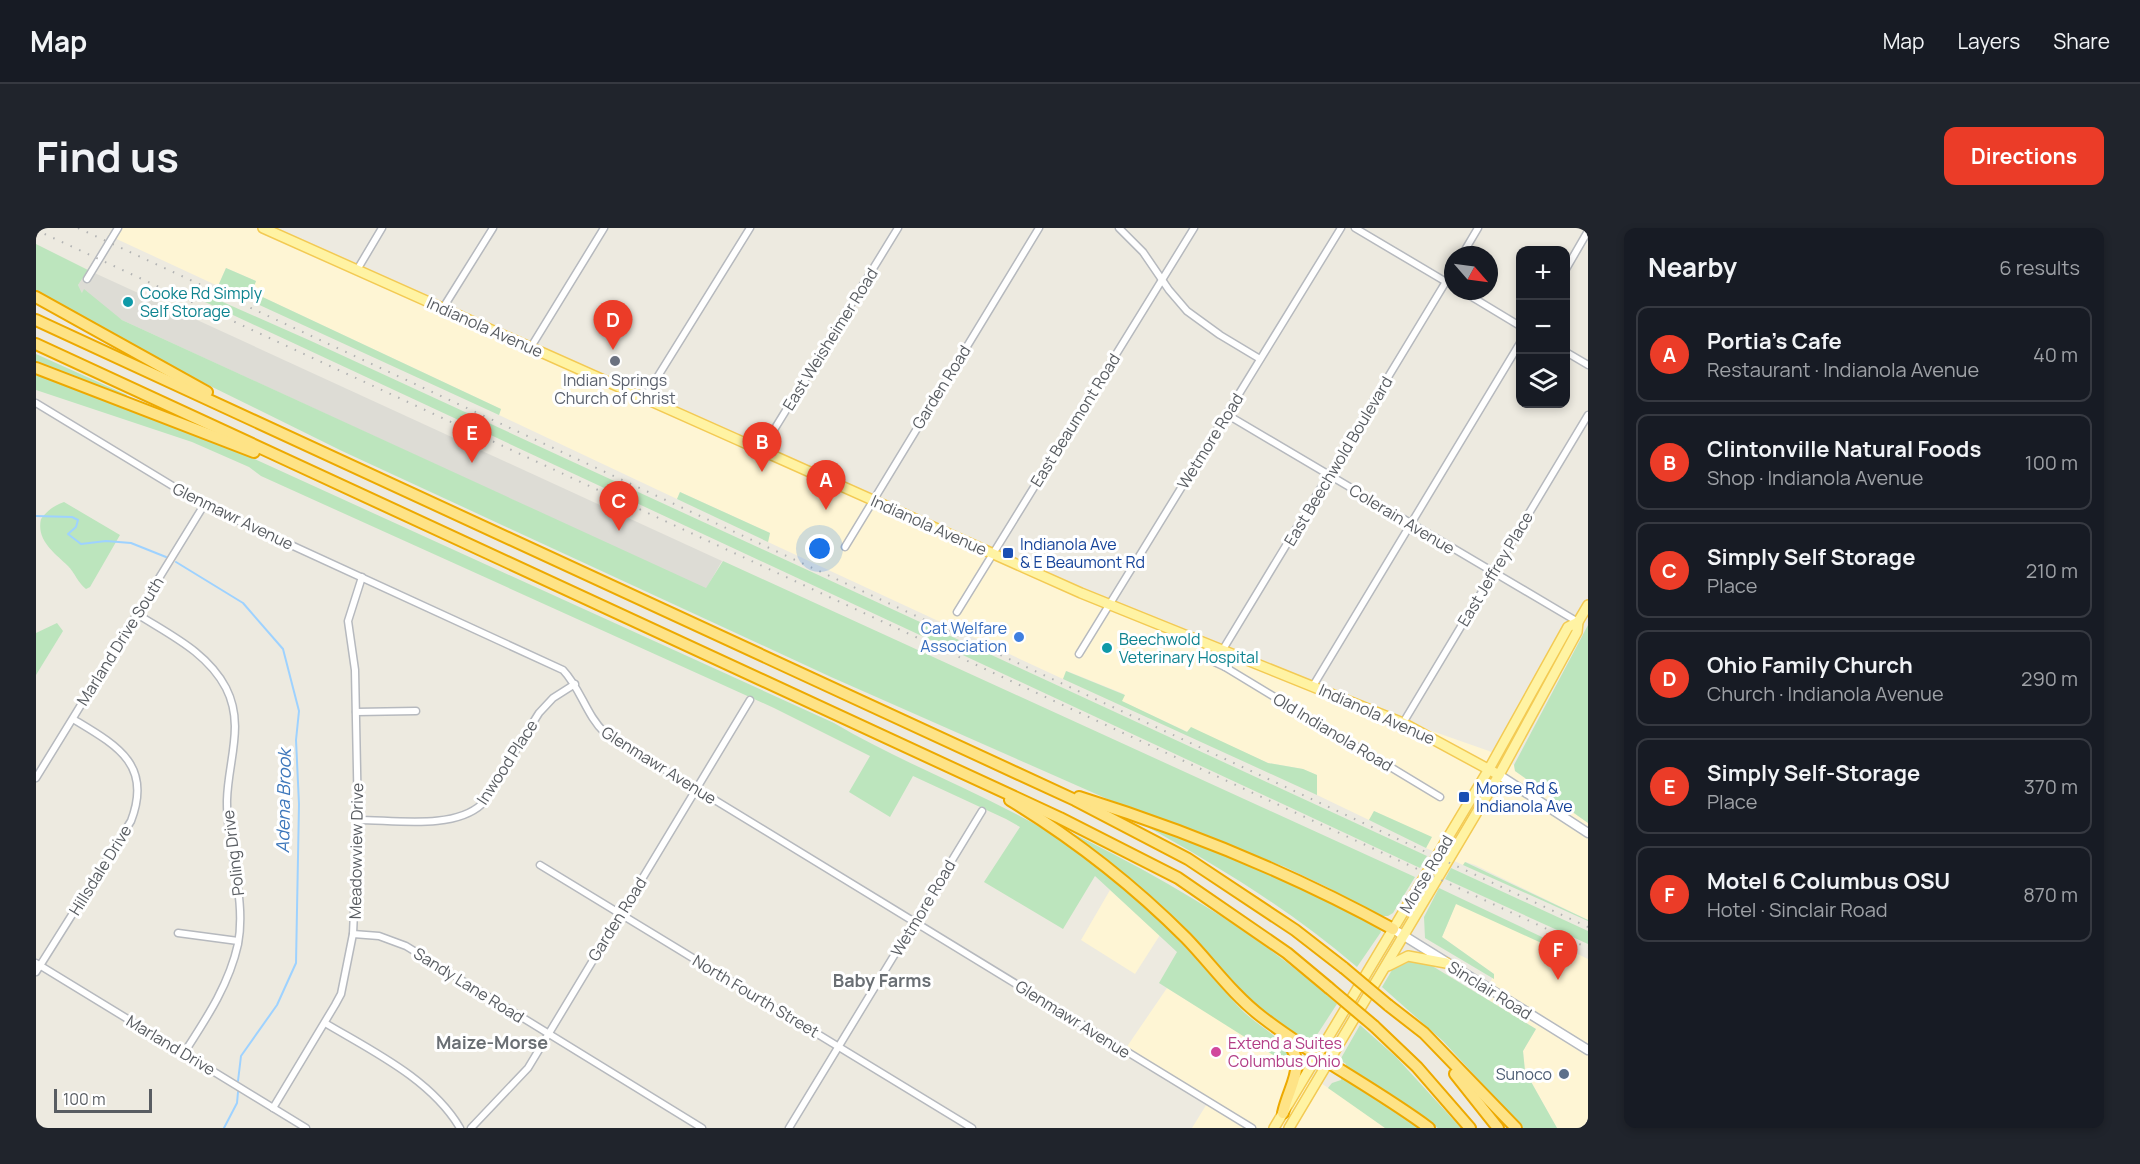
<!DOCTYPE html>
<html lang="en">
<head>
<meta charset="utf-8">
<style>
  :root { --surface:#171b24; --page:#20242c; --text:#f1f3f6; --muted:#9ea1a6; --line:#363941; --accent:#eb3c28 }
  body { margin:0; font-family:Manrope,sans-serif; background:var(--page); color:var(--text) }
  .controls { position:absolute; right:18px; top:18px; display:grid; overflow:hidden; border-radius:12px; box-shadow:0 3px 9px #0003 }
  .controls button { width:54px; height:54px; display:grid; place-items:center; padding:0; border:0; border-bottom:2px solid var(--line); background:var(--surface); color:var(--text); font:30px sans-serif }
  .compass { position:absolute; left:1408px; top:18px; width:54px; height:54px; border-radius:50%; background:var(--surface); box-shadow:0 3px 9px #0003; rotate:118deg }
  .scale { position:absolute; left:18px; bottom:15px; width:98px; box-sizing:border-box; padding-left:6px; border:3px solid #595d62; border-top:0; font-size:16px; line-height:21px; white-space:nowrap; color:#595d62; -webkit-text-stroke:4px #fff; paint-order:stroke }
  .you { position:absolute; left:784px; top:321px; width:21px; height:21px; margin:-15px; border:4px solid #fff; border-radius:50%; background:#1a73e8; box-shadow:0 0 0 9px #1a73e833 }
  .badge { display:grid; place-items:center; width:39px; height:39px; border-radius:50%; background:var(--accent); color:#fff; font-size:20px; font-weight:700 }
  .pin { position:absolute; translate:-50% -50px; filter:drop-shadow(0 2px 3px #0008) }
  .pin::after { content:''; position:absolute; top:32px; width:21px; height:18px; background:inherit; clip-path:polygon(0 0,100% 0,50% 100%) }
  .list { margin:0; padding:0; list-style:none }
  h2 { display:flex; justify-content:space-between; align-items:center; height:78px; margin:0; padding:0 24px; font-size:26px }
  h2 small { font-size:20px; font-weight:400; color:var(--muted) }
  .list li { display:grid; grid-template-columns:39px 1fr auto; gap:18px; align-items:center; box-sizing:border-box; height:96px; margin:0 12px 12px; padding:0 12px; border:2px solid var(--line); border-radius:12px }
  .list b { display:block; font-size:22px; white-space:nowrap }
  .list p { margin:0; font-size:20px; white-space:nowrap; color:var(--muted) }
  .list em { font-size:20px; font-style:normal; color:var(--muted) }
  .icon { flex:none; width:33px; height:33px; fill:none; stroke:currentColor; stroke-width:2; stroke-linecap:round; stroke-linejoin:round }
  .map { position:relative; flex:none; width:1552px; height:900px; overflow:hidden; border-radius:12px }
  header { display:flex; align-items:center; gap:36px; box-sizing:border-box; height:84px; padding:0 30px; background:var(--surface); border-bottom:2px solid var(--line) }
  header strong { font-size:28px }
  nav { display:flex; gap:33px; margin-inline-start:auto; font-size:21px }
  .intro { display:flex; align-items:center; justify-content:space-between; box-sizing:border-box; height:144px; padding:0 36px }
  h1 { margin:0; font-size:42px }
  .button { padding:15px 27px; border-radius:12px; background:var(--accent); color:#fff; font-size:21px; font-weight:700 }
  main { display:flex; gap:36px; padding:0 36px }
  aside { flex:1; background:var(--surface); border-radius:12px; box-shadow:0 3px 9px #0003 }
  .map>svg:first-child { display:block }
</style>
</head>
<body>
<header>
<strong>Map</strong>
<nav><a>Map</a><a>Layers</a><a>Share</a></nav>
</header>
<div class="intro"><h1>Find us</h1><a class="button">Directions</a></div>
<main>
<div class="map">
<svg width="1552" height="900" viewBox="0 0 1552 900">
  <rect width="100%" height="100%" fill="#edeae0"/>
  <g fill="#fef5d4">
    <path d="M77 0H226L1072 376 1373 495 1453 523 1478 537 1479 543 1552 595V692L1439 637 1430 634 1427 637 1390 620 1395 609 1338 583 1333 592 1281 567V547L1267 541 1232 535 1155 500 1152 504 1085 473 1088 466 1031 443 1027 451 732 314 734 305 644 264 641 271 463 187 465 181 216 64 220 53 190 40 182 58 72 7Z"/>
    <path d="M1074 662 1124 707 1099 746 1045 712Z"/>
    <path d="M1420 675 1523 722 1525 718 1552 731V900H1521L1489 843 1487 823 1500 801 1448 769 1458 746 1406 709Z"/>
    <path d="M1131 760 1307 869 1349 900H1156L1172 874 1088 823Z"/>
  </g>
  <path fill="#dddcd5" d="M52 42 686 333 670 361 86 92 46 65 42 57Z"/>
  <g fill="#bce5bd">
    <path d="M0 16 52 42 42 57 46 65 48 61 86 92 670 360 687 333 1379 649 1357 685 1352 688H1340L1293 660 1249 639 1076 573 795 449 306 223 162 152 0 63Z"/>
    <path d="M190 40 220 53 216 64 465 181 463 187 182 58Z"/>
    <path d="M171 67 275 113 1391 628 1384 640 169 74 167 70Z"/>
    <path d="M0 126 91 167 90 170 0 135Z"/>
    <path d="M5 147 152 203 214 229 798 495C893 551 1002 583 1087 656 1129 693 1164 737 1202 778 1224 802 1249 806 1258 840L1123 755 1141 724 1059 648 1027 701 948 654 984 599 970 591 877 548 854 589 813 564 834 528 738 480 225 248 213 239 156 214 0 162V148Z"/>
    <path d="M644 264 734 305 732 314 641 271Z"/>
    <path d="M28 274 84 307 54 359 50 361C42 355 39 345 32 338 19 325 0 313 5 291 12 282 17 278 28 274Z"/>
    <path d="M21 395 27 403 0 447V405Z"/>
    <path d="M1552 397V595L1479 543 1478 537Z"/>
    <path d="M1030 443 1089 467 1086 473 1151 504 1155 499 1232 535 1267 541 1281 547V567L1027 451Z"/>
    <path d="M1338 583 1396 609 1390 620 1333 592Z"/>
    <path d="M1109 594 1234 643 1343 699 1345 704 1321 739C1256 683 1182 638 1108 597Z"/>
    <path d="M1022 598C1122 647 1218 701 1301 776L1275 816 1227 784 1137 691 1095 652Z"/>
    <path d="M1429 634 1552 692V693L1427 637Z"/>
    <path d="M1415 640 1552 703V716L1409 651Z"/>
    <path d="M1403 660 1525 718 1523 723 1420 676 1406 709 1458 746V751L1389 710 1388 689Z"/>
    <path d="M1375 733 1393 736 1500 801 1487 823 1489 843 1521 900H1487L1407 813 1346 759 1356 742Z"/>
    <path d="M1324 797 1360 829 1425 900H1402L1309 839 1310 836 1304 832Z"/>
    <path d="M1306 849H1310L1386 900H1349L1292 860 1296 855 1305 852Z"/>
  </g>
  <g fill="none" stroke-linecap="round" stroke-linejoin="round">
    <g stroke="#9ed2ff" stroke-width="2">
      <path d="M0 288 36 289 42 292 40 299 32 306 45 316 70 313 95 315 130 329"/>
      <path d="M140 334 207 375 247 421 263 483 260 512 263 576 260 735 241 777 205 828 202 853"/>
      <path d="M188 900 201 875 202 864"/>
    </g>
    <defs>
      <g id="minor">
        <path d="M1083 0 1107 24 1133 62 1151 83 1184 107 1224 131"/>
        <path d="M1319 0 1417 58"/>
        <path d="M1426 27 1442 0"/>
        <path d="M1530 41 1552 3"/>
        <path d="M321 42 346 0"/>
        <path d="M51 51 82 0"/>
        <path d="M1426 63 1484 98"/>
        <path d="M407 80 457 0"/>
        <path d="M495 119 568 0"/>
        <path d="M1530 124 1552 137"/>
        <path d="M609 169 714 0"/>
        <path d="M0 175 168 277 527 442C545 461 550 487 569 505L1216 900"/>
        <path d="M1190 186 1542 394"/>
        <path d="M725 223 862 0"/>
        <path d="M809 319 1003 0"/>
        <path d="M921 384 1158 0"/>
        <path d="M101 386C134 407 171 424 190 460 209 497 192 533 191 572 190 620 211 669 202 716 193 757 170 791 148 825"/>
        <path d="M1186 423 1417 42"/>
        <path d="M1043 426 1305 0"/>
        <path d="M1195 427 1189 439 1404 569"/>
        <path d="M1174 432 1189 439"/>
        <path d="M1277 458 1484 115"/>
        <path d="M320 484 380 483"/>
        <path d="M1367 495 1552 187"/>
        <path d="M0 550 168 277"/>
        <path d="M322 592C359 592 418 602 446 576L503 485 517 470 539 456"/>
        <path d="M504 637 936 900"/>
        <path d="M142 705 202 713"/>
        <path d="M317 706 343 708 370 718 666 900"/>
        <path d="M0 735 270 900"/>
        <path d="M0 744 95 593C117 536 80 517 37 491"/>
        <path d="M289 795C336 823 395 851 424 900"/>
        <path d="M237 880 299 777 305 766 317 706 322 592 319 442 312 393 326 349"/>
        <path d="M435 900 492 840 714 472"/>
        <path d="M753 900 946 583"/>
      </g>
      <g id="secondary">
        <path d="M1463 547 1552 605"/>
        <path d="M1357 701 1552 822"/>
      </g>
      <g id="primary">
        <path d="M227 0 1045 365 1367 495 1463 547"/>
        <path d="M1352 738 1372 728 1410 735"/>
        <path d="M1238 900 1453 541 1532 399 1542 394"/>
        <path d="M1253 900 1463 547 1541 404 1542 394 1552 377"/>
      </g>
      <g id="motorway">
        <path d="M0 69 171 164"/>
        <path d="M0 92 1039 572 1152 631 1259 702 1308 740"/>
        <path d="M0 116 1024 590 1142 650 1251 725 1293 760"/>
        <path d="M0 140 218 224"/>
        <path d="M1043 569C1152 603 1257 646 1357 701"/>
        <path d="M974 572C1038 611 1097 657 1150 710 1175 736 1197 767 1226 789 1279 830 1339 860 1393 900"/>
        <path d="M1352 777 1388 805 1480 900"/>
        <path d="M1338 798 1381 839 1434 900"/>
        <path d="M1419 846 1462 900"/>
        <path d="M1247 885C1253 856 1273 837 1249 811"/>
      </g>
    </defs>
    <use href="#minor" stroke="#b6b9be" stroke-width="9"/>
    <use href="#secondary" stroke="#b6bac0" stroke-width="11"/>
    <use href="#primary" stroke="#f3ca53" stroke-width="12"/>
    <use href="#motorway" stroke="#eda900" stroke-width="14"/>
    <use href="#minor" stroke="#fff" stroke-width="6"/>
    <use href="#secondary" stroke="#fff" stroke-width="8"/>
    <use href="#primary" stroke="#fff3a3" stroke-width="9"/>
    <use href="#motorway" stroke="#fee386" stroke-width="10"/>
    <g stroke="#b2b3b3" stroke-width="2" stroke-dasharray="1.5 8" stroke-linecap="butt">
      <path d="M42 0 1552 699"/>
      <path d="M0 2 1552 720"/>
    </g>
    <defs>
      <g id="motorway-bridge">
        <path d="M1308 740 1352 777"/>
        <path d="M1293 760 1338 798"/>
      </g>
    </defs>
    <use href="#motorway-bridge" stroke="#eda900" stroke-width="14" stroke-linecap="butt"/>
    <use href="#motorway-bridge" stroke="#fee386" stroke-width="10"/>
  </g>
  <g fill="#0f9aa8" stroke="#fff" stroke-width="2">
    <circle cx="92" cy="74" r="6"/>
    <circle cx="1071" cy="420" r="6"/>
  </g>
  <circle fill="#6b7280" stroke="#fff" stroke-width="2" cx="579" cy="133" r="6"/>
  <g fill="#1a4fb4" stroke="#fff" stroke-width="2">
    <rect x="966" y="319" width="12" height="12" rx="3"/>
    <rect x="1422" y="563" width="12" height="12" rx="3"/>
  </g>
  <circle fill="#3f7fe0" stroke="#fff" stroke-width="2" cx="983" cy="409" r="6"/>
  <circle fill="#d1479c" stroke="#fff" stroke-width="2" cx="1180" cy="824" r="6"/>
  <circle fill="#5c6f8a" stroke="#fff" stroke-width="2" cx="1528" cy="846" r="6"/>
  <g text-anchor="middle" stroke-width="6" stroke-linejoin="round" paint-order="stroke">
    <g font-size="16" fill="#0d838f" stroke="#fff" text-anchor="start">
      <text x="104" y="71">Cooke Rd Simply<tspan x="104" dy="18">Self Storage</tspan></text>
      <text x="1083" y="417">Beechwold<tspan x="1083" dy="18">Veterinary Hospital</tspan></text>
    </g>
    <g font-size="16" fill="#595d62" stroke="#fff">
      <text transform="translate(449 99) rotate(24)" y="6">Indianola Avenue</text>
      <text transform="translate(794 111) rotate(-58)" y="6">East Weisheimer Road</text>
      <text transform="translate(905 159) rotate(-58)" y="6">Garden Road</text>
      <text transform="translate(1039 192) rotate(-58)" y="6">East Beaumont Road</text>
      <text transform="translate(1174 213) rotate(-58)" y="6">Wetmore Road</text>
      <text transform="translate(1302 233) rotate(-59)" y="6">East Beechwold Boulevard</text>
      <text transform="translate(197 288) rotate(26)" y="6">Glenmawr Avenue</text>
      <text transform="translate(1366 291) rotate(31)" y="6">Colerain Avenue</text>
      <text transform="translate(893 297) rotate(24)" y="6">Indianola Avenue</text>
      <text transform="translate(1459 341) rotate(-59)" y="6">East Jeffrey Place</text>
      <text transform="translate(84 413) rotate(-58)" y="6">Marland Drive South</text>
      <text transform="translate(1341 486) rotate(24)" y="6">Indianola Avenue</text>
      <text transform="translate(1297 504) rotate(31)" y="6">Old Indianola Road</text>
      <text transform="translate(471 534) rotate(-57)" y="6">Inwood Place</text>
      <text transform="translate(623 537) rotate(32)" y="6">Glenmawr Avenue</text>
      <text transform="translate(320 623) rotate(-89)" y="6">Meadowview Drive</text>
      <text transform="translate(197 625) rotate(-97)" y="6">Poling Drive</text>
      <text transform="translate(64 642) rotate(-58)" y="6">Hillsdale Drive</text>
      <text transform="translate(1390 646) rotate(-59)" y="6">Morse Road</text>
      <text transform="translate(887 680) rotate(-59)" y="6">Wetmore Road</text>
      <text transform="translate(581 691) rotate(-58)" y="6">Garden Road</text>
      <text transform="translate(433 757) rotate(32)" y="6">Sandy Lane Road</text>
      <text transform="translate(1454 762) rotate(32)" y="6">Sinclair Road</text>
      <text transform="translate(720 768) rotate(31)" y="6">North Fourth Street</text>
      <text transform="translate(1037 791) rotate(32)" y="6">Glenmawr Avenue</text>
      <text transform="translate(135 817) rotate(31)" y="6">Marland Drive</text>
    </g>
    <g font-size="16" fill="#5b616d" stroke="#fff">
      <text x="579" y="158">Indian Springs<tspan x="579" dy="18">Church of Christ</tspan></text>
    </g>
    <g font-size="16" fill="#164399" stroke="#fff" text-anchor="start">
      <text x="984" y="322">Indianola Ave<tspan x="984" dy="18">&amp; E Beaumont Rd</tspan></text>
      <text x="1440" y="566">Morse Rd &amp;<tspan x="1440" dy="18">Indianola Ave</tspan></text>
    </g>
    <g font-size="16" fill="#366cbe" stroke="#fff" text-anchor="end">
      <text x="971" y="406">Cat Welfare<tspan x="971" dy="18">Association</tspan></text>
    </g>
    <g font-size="16" fill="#b23c85" stroke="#fff" text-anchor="start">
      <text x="1192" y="821">Extend a Suites<tspan x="1192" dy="18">Columbus Ohio</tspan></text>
    </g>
    <g font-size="16" fill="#4e5e75" stroke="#fff" text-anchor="end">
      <text x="1516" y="852">Sunoco</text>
    </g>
    <g font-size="18" font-style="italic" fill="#3d77bb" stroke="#fff">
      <text transform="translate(248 573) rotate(-89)" y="6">Adena Brook</text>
    </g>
    <g font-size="18" font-weight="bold" fill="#6a6f74" stroke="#fff">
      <text x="846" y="759">Baby Farms</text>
      <text x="456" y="821">Maize-Morse</text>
    </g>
  </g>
</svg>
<div class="controls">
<button>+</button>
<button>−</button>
<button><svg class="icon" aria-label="layers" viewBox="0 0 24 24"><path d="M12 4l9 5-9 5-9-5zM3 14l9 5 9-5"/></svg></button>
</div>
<svg class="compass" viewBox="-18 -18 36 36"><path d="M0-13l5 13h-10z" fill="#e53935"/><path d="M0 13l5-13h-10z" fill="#9ea1a6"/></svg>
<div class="scale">100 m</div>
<div class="you"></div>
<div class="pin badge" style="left:790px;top:282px">A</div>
<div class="pin badge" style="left:726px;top:244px">B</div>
<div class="pin badge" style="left:583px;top:303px">C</div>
<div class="pin badge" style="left:577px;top:122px">D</div>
<div class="pin badge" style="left:436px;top:235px">E</div>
<div class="pin badge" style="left:1522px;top:752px">F</div>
</div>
<aside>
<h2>Nearby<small>6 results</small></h2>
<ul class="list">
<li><span class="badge">A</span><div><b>Portia's Cafe</b><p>Restaurant · Indianola Avenue</p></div><em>40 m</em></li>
<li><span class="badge">B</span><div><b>Clintonville Natural Foods</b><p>Shop · Indianola Avenue</p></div><em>100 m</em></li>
<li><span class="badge">C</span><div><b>Simply Self Storage</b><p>Place</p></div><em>210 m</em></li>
<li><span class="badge">D</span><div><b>Ohio Family Church</b><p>Church · Indianola Avenue</p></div><em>290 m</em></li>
<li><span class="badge">E</span><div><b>Simply Self-Storage</b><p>Place</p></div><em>370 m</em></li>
<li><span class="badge">F</span><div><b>Motel 6 Columbus OSU</b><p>Hotel · Sinclair Road</p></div><em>870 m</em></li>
</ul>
</aside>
</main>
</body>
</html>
